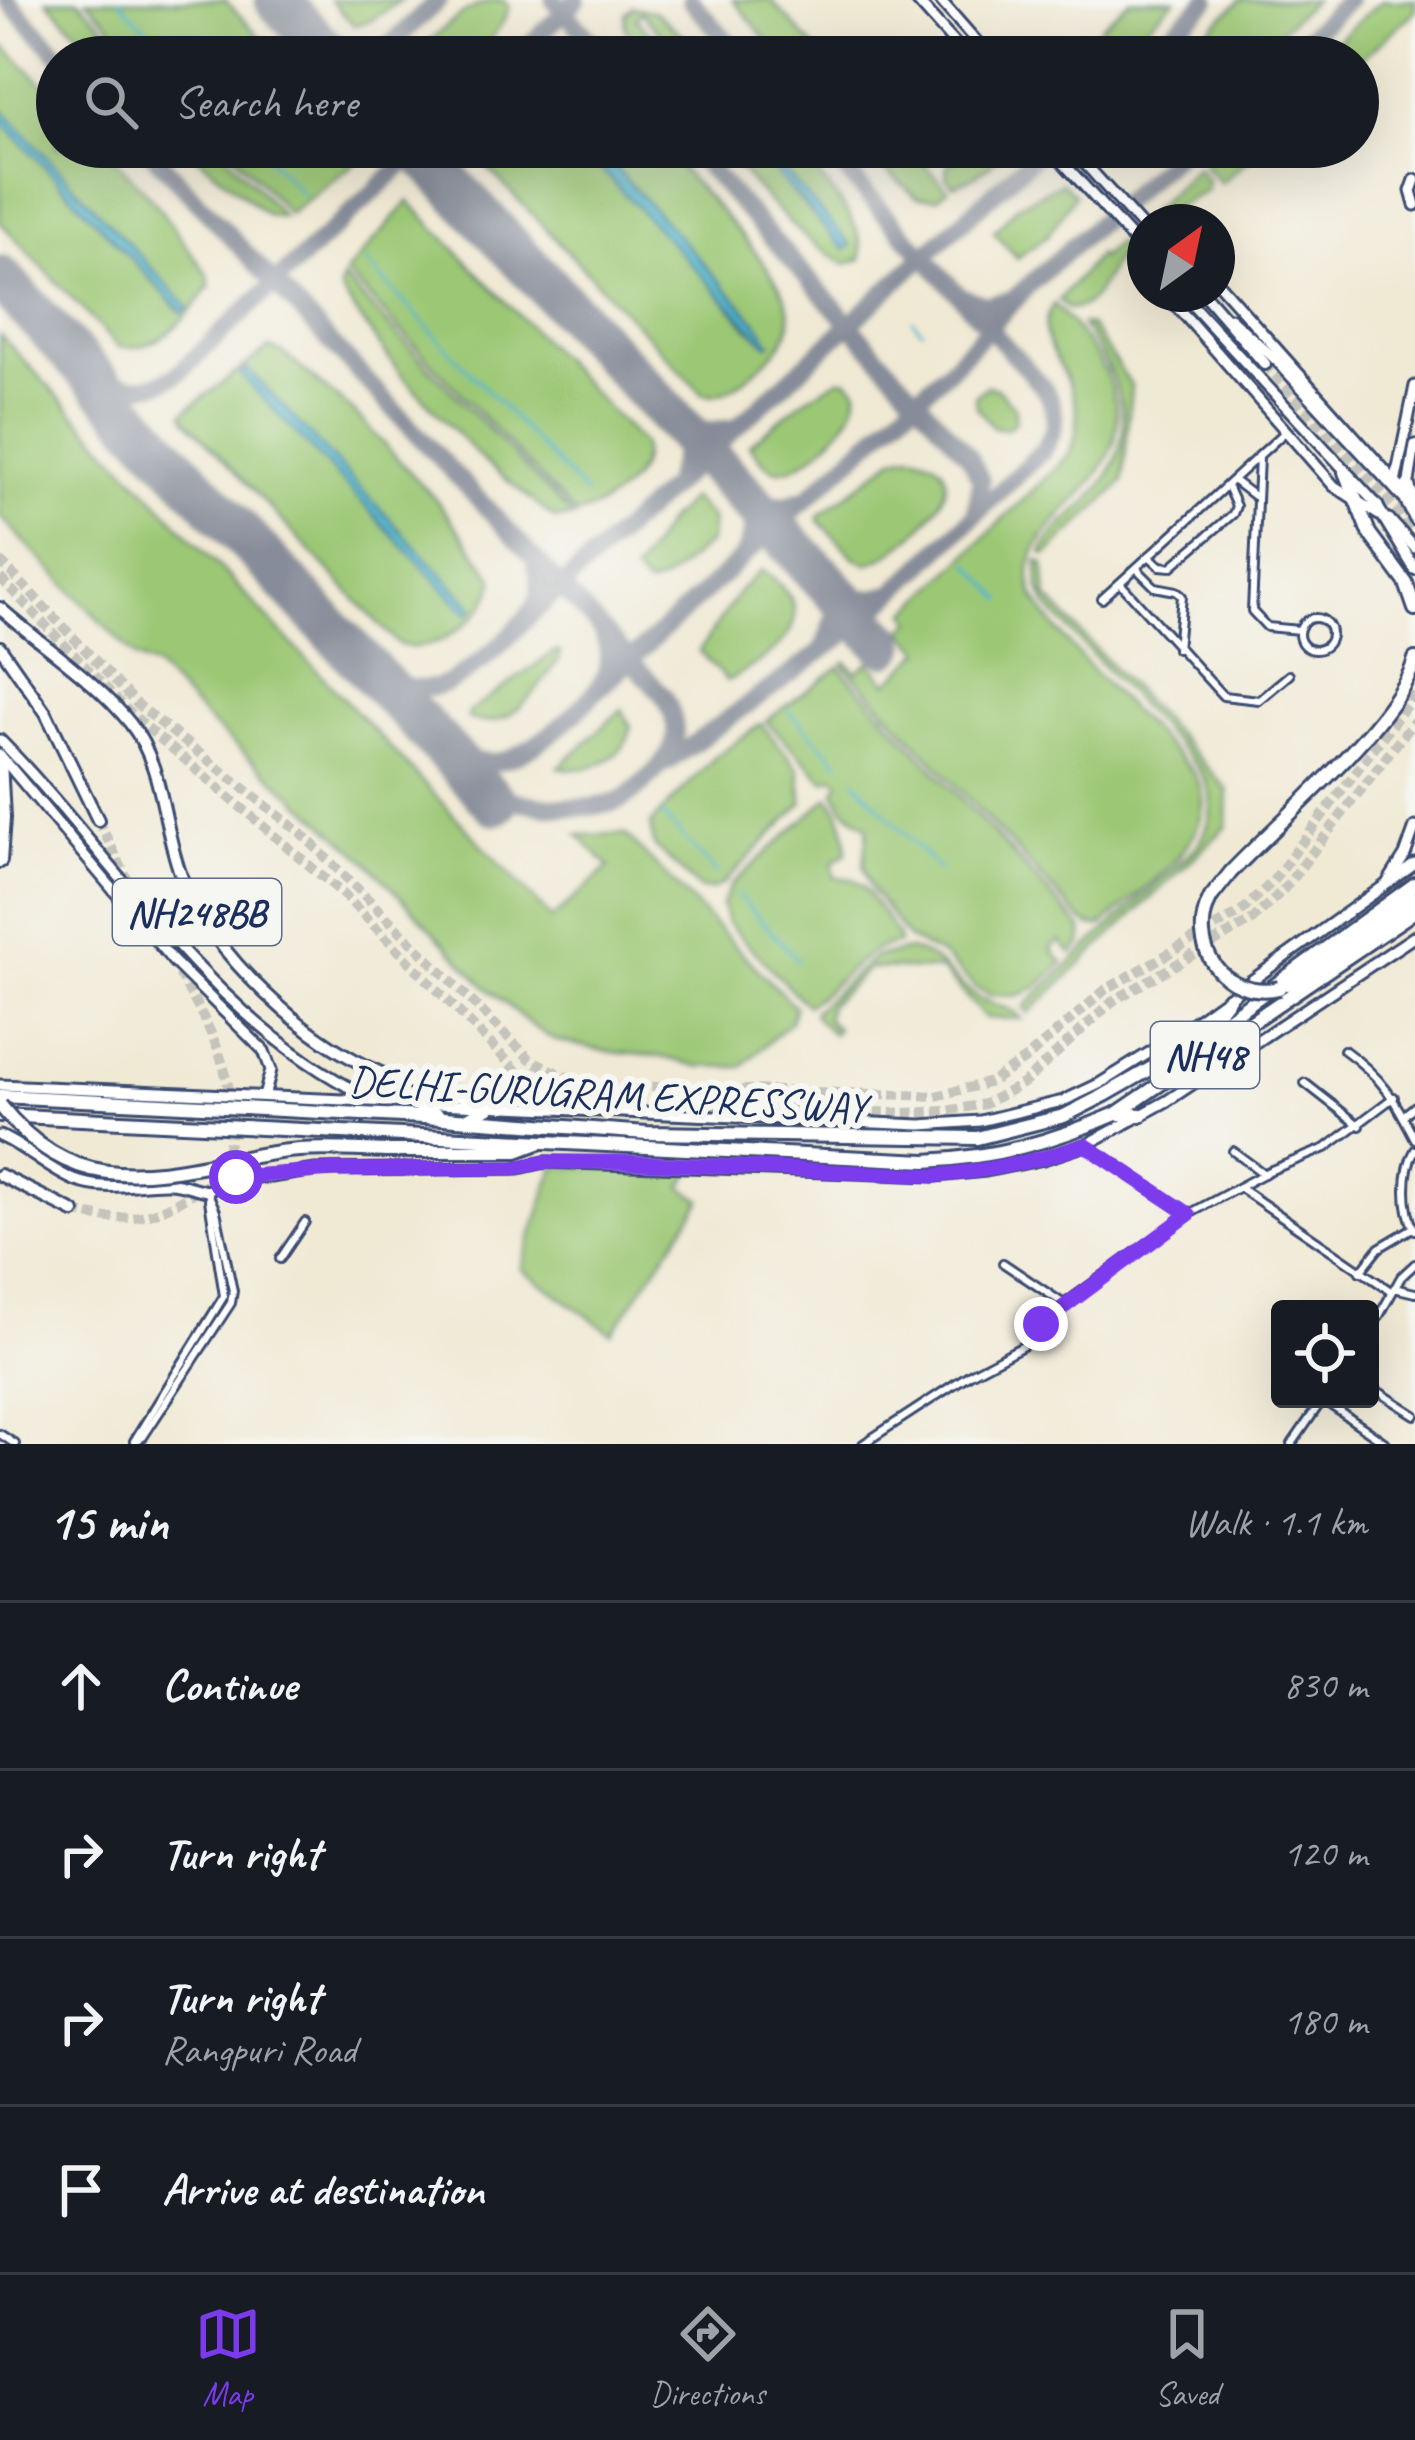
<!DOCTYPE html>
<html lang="en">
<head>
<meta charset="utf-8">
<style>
  :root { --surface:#171b24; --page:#242831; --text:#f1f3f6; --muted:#9ea1a6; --line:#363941; --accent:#7c3aed }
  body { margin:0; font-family:Caveat,sans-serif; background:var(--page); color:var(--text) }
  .controls { position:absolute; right:36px; bottom:36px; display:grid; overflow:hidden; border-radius:12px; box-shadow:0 12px 48px #0002 }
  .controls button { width:108px; height:108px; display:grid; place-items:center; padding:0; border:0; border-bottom:3px solid var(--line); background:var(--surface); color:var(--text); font:60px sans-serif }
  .compass { position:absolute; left:1127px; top:204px; width:108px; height:108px; border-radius:50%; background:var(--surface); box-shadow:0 12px 48px #0002; rotate:33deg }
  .stop { position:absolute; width:36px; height:36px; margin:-27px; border:9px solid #7c3aed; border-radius:50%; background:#fff }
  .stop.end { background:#7c3aed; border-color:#fff; box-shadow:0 3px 12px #0008 }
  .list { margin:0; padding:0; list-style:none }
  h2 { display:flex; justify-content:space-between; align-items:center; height:156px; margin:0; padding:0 48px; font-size:51px }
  h2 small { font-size:39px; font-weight:400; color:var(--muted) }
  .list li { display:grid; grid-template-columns:78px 1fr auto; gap:36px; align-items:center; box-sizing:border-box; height:168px; padding:0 48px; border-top:3px solid var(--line) }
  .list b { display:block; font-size:45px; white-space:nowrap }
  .list p { margin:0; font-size:39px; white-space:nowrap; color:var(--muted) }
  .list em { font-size:39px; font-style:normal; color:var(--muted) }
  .icon { flex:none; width:66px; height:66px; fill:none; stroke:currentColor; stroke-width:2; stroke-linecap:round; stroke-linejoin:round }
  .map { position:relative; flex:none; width:1415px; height:1444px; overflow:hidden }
  .search { position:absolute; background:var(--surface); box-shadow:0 12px 48px #0002; left:36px; right:36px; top:36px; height:132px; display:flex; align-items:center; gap:30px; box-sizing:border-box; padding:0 42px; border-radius:66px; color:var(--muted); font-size:45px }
  .sheet { height:828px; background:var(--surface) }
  nav { display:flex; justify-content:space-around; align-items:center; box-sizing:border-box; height:168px; border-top:3px solid var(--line); background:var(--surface); font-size:33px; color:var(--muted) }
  nav a { display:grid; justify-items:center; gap:6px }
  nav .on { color:var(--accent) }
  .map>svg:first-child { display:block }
</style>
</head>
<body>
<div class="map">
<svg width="1415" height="1444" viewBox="0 0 1415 1444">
  <rect width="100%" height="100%" fill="#f6f6f2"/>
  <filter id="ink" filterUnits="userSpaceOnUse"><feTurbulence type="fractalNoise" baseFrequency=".00833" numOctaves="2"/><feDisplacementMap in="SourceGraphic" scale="24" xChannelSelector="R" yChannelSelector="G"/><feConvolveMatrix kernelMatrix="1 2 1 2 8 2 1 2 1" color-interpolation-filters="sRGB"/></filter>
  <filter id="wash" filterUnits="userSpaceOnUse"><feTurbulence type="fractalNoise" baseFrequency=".004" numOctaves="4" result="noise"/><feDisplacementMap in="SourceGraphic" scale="48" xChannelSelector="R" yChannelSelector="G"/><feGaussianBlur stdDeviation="2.7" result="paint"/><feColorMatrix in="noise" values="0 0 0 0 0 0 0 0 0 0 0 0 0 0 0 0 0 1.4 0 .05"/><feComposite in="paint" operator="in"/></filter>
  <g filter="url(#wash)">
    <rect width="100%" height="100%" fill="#f0e9d4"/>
    <g fill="#9cc875" stroke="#5c7c6a" stroke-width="3" fill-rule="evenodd">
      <path d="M47 0H79L134 57H101Z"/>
      <path d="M87 0H225L279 57H141Z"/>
      <path d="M330 0H401L370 21 354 25Z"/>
      <path d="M504 0 509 5 506 17 479 57H412C439 34 467 0 504 0Z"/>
      <path d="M733 0H771L823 57H781Z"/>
      <path d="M1130 0H1175L1116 53 1104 55 1094 41 1100 27Z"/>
      <path d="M1241 0H1314L1250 57H1178Z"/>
      <path d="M1382 0H1415V11L1358 62V57H1318Z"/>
      <path d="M633 7 656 12 708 57H682L641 12 636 18 671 57H643L625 28 626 14Z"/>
      <path d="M0 42 57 97V147H104L156 204 208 275 210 286C186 318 161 352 118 347L0 222V119L182 313 188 308 0 107Z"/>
      <path d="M186 147H220L283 217 268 216Z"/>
      <path d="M228 147H363L367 154 289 214Z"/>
      <path d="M580 147 701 273 748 328 769 345 756 321 596 147H660C689 179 787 274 790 314 792 338 774 354 758 368 743 381 722 400 702 393L469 148Z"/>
      <path d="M720 147H752L845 250 850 245 762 147H792C815 172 868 223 861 259L845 264C796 239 757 187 720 147Z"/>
      <path d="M858 147H908L948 189 937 198 917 197Z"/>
      <path d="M973 147H1004C999 162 971 180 953 185L946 177 947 165Z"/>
      <path d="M1218 147H1263L1221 183 1203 165Z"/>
      <path d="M1196 167 1207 180 1206 191 1154 218 1150 213Z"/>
      <path d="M1062 182 1075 195 1047 236 1017 258 994 232 1017 206Z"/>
      <path d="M409 201 642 444C648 480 606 506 576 515L346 273Z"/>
      <path d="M1117 243 1123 250C1104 269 1100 311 1068 309L1059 300 1098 255 1101 258Z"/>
      <path d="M343 278 573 517 555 519 483 461 399 372 344 296 340 289Z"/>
      <path d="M1054 304C1074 327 1096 350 1108 379 1154 486 1011 513 1032 590 1043 628 1157 735 1191 770 1237 829 1141 889 1102 926H1091L1080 919 843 664 846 662 857 672 869 662 888 683 922 651 903 630 913 620 907 613 1069 455C1103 381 1019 350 1054 304Z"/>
      <path d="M1082 325 1090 326 1131 385 1123 482 1047 555 1042 553C1052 529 1075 516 1092 497 1146 436 1121 382 1082 325Z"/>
      <path d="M0 335 552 919 609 867 578 835 625 834 795 1007 790 1022 741 1067 698 1066 657 1056 609 1052 554 1040 531 1025 486 987 362 856 212 725 155 667 136 658 0 516Z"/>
      <path d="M269 348 282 352 354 412 438 502 494 578C495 611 430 662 397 643L187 420 184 413 190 407ZM246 369 474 608 469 614 241 374Z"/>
      <path d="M839 379 848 380 857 390C861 417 806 471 779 470 767 470 757 454 749 445L801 402Z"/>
      <path d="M987 386 997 388 1015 408V421L1007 429 993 427 976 406 975 396Z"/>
      <path d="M911 454C994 467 908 552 867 564L854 557 819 521V516L896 457Z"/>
      <path d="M691 498 712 519 710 542 664 581 647 586 634 573 668 521Z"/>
      <path d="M1038 561 1044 563 1047 597 1228 790 1227 826 1029 1013 1024 1008 1032 999 1197 846C1216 820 1216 791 1196 766L1047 606 1039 588Z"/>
      <path d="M761 570C831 615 778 654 727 681L699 651 741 589Z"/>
      <path d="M554 652H560V658C538 687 511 736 468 718L469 712Z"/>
      <path d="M839 667 1082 929V943L1072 954 1060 941 1051 949 1063 963 1038 986 1018 996 991 995 975 987 943 956 908 938 872 890 864 866 868 827 843 808 835 791 840 782 834 777 824 780 766 721Z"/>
      <path d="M622 709 631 727C627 759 587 775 559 767Z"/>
      <path d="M761 724 799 769 803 803 723 884 713 889H700L654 846 651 823 716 756Z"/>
      <path d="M829 797C840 810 849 836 846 853L833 862 834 877 853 879 863 886 897 934 899 943C858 948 840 987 806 1005L727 923 722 905 731 885Z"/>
      <path d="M909 950C942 956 952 984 980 998 996 1006 1010 1006 1022 1019L986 1018 941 970 869 968 829 1005 826 1018 837 1029 832 1034 814 1016V1011L874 957Z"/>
      <path d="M555 1166 691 1172 682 1187 702 1200 612 1333 521 1269Z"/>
    </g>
    <g fill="#4eb5cc" stroke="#347295" stroke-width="3">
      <path d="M0 107 189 308 183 313 0 119Z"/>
      <path d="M580 147H596L756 321 771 343 768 345Z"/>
      <path d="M752 147H762L851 245 845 250Z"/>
      <path d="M247 369 474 608 468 614 241 375Z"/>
    </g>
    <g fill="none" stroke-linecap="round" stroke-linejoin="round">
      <g stroke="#4eb5cc" stroke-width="3">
        <path d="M119 0 173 57"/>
        <path d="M258 147 302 194"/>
        <path d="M366 262 585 494"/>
        <path d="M912 320 922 330"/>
        <path d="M969 563 1003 600"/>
        <path d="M789 711 839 762"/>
        <path d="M854 779 940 871"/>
        <path d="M662 815 718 874"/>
        <path d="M737 895 798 960"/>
      </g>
      <g stroke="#868c99" stroke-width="18">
        <path d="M7 0 61 57"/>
        <path d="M554 0 606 57"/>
        <path d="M690 0 742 57"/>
        <path d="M318 43 343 57"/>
        <path d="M371 57 390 45 439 0"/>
        <path d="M516 57 577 0"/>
        <path d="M1144 57 1208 0"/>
        <path d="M1285 57 1348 0"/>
        <path d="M146 147 664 696C687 737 673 756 641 785 631 794 622 802 609 804 572 812 510 806 479 786"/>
        <path d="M689 147 969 456 981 480 976 510"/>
        <path d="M963 297 986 305 1013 299 1184 147"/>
        <path d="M87 370C116 388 145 393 176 375L422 147"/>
        <path d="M673 418 700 432 731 428"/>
        <path d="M672 419 683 452 674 482"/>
        <path d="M739 490C760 504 777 510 801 500"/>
        <path d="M741 491C754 512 756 532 744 554"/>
        <path d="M823 578 836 614 824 646"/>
        <path d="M828 583C848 598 864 602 889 594"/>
        <path d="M524 621 1044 147"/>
        <path d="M372 673C393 685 413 692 437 687 462 682 528 625 537 601 542 587 539 576 535 563"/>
        <path d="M594 693 950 368 1024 291"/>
        <path d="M445 750C463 758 480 764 500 761 532 755 594 703 606 673 611 661 609 649 604 637"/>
        <path d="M668 762 864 621 1043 450C1059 428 1058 409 1042 386L824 147"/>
      </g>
      <g stroke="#868c99" stroke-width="45">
        <path d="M277 0 331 57"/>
        <path d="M416 147 885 644"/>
        <path d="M0 278 495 803"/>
      </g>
    </g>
  </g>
  <g filter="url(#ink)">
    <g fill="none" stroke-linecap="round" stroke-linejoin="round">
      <g stroke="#c5c4bc" stroke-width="10" stroke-dasharray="10 5" stroke-linecap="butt">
        <path d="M1265 364 1397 510 1415 539"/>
        <path d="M0 561 138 705 301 833 530 1059 568 1078 598 1085 936 1096 991 1082 1027 1058 1105 990 1241 912 1272 882 1415 694"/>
        <path d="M0 578 130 713 343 894 518 1072 559 1095 602 1101 903 1113 946 1111 985 1104 1024 1083 1113 1001 1251 921 1284 889 1415 720"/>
        <path d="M98 820 155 935"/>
        <path d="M74 1212C113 1222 147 1221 182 1199 196 1191 210 1184 219 1171 226 1160 228 1148 230 1135 237 1068 204 1017 171 961"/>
      </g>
      <defs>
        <g id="minor">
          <path d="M1259 457 1252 611 1267 627 1299 630"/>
          <path d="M1233 480 1254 496"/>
          <path d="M1149 556 1160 566 1171 567 1233 514 1236 506 1227 486"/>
          <path d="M1137 569 1155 587 1176 591 1182 596 1177 649"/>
          <path d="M1120 583 1223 696 1259 700 1289 675"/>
          <path d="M1102 599 1285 432"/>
          <circle cx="1315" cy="634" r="16"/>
          <path d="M1344 1050C1383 1078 1394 1098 1415 1139"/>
          <path d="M1305 1083 1360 1126"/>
          <path d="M1403 1116 1415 1106"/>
          <path d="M1086 1145 1187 1213"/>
          <path d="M1415 1150C1403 1170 1403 1210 1415 1230"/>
          <path d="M1233 1151 1264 1174"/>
          <path d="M1240 1188 1392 1292"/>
          <path d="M280 1259 305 1222"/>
          <path d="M1003 1263 1064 1304"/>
          <path d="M1360 1272 1379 1248 1411 1229"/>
          <path d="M1394 1288 1415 1293"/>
          <path d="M1370 1332 1401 1277 1415 1264"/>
          <path d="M1370 1386 1415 1415"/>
          <path d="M1323 1400 1387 1444"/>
          <path d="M0 1434 15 1444"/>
          <path d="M134 1441 224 1296 209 1200"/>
          <path d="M134 1442 143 1437 231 1303 233 1291 216 1211 207 1191"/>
          <path d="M863 1444 970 1374 1023 1346 1042 1321 1064 1304 1189 1214 1269 1171 1326 1148 1394 1097"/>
          <path d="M1292 1444 1323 1399"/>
        </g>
        <g id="secondary">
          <path d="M916 0 967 57"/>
          <path d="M940 0 990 57"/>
          <path d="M1049 147 1145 253"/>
          <path d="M1070 147 1145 230"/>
          <path d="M1415 180 1411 191 1415 205"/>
          <path d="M1217 282 1405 493"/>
          <path d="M1173 294 1175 305 1188 319 1334 486 1379 515"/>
          <path d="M1182 294 1378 506"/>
          <path d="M1230 318 1276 360 1405 500 1415 520"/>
          <path d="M1395 483 1415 386"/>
          <path d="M1408 488 1415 445"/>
          <path d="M1389 519 1415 548"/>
          <path d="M0 740C120 862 209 1020 368 1097"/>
          <path d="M0 755 173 961 264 1051 271 1070 265 1093"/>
          <path d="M1388 882 1405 855 1415 827"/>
          <path d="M0 1085 921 1125 980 1121 1063 1101 1099 1084 1160 1046 1415 864"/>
          <path d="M0 1136C26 1147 47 1169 74 1180 108 1193 136 1182 169 1183 182 1183 194 1189 207 1191L235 1177H271L315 1170 519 1168 545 1162 935 1176 986 1171 1044 1159 1086 1145 1167 1101 1415 936"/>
        </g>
        <g id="trunk">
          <path d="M1204 294 1265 364"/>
          <path d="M1375 503 1415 569"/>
          <path d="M0 608C42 646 95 679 130 723 165 767 162 828 182 878 215 958 302 1038 381 1073 419 1090 464 1094 504 1107"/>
          <path d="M0 647 46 713 98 820"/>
          <path d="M0 1175 74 1212"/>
        </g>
        <g id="motorway">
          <path d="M1345 472 1369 533 1406 583 1415 609"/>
          <path d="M1408 486 1415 506"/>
          <path d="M0 761 3 818 0 861"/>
          <path d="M1211 897 1231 872C1278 822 1399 720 1415 659"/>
          <path d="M1287 984 1415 898"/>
          <path d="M1200 1034 1229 998"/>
          <path d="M0 1096 443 1118 647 1133 977 1138 1064 1116 1105 1095 1192 1045 1415 884"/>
          <path d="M412 1102 437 1115"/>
          <path d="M1116 1114 1141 1115"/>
          <path d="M0 1115 926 1161C994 1158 1054 1141 1116 1114L1415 911"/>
          <path d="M468 1119 489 1107"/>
          <path d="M390 1151H517L541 1142"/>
        </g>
      </defs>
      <use href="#minor" stroke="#3b4b70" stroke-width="12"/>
      <use href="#secondary" stroke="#3b4b70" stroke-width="15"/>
      <use href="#trunk" stroke="#3b4b70" stroke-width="16"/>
      <use href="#motorway" stroke="#3b4b70" stroke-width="18"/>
      <use href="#minor" stroke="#fff" stroke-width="6"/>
      <use href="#secondary" stroke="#fff" stroke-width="9"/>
      <use href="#trunk" stroke="#fff" stroke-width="10"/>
      <use href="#motorway" stroke="#fff" stroke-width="12"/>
      <defs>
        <g id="motorway-bridge">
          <path d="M1211 897C1185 946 1224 1000 1279 988"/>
          <path d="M0 1105C82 1209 169 1168 279 1152 315 1147 353 1150 390 1151"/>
        </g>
      </defs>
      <use href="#motorway-bridge" stroke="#3b4b70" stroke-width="18" stroke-linecap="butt"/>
      <use href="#motorway-bridge" stroke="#fff" stroke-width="12"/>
    </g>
  </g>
  <g fill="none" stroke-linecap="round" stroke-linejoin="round" filter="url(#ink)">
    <path stroke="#7c3aed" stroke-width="15" d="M236 1177 333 1170 514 1168 545 1162H620L935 1176C987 1171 1036 1162 1085 1145L1189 1214 1041 1324"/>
  </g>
  <g text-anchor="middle" stroke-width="12" stroke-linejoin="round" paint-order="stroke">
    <g fill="#f6f6f2" stroke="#5d6b8a" stroke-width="3">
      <rect x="113" y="879" width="168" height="66" rx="9"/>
      <rect x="1151" y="1022" width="108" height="66" rx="9"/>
    </g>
    <g font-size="39" font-weight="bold" fill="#1b2f5e">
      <text x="197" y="926">NH248BB</text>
      <text x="1205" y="1069">NH48</text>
    </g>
    <g font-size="42" fill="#1b2f5e" stroke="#f6f6f2">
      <text transform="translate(608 1093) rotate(3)" y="15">DELHI-GURUGRAM EXPRESSWAY</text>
    </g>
  </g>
</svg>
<div class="controls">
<button><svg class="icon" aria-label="locate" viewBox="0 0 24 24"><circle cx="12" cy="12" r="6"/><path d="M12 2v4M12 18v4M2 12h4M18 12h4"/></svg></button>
</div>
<svg class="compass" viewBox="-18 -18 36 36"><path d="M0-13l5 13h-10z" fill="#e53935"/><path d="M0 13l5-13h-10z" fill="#9ea1a6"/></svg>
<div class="stop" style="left:236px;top:1177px"></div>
<div class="stop end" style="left:1041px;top:1324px"></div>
<div class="search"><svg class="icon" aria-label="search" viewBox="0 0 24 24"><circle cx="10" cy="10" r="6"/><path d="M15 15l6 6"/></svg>Search here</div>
</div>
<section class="sheet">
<h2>15 min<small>Walk · 1.1 km</small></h2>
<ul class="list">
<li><svg class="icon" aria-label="ahead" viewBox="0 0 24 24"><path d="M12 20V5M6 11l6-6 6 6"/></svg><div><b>Continue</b></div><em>830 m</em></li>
<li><svg class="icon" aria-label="right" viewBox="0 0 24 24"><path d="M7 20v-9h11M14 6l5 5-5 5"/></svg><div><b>Turn right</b></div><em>120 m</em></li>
<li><svg class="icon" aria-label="right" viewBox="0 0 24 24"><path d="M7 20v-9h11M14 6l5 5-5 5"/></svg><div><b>Turn right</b><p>Rangpuri Road</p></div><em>180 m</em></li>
<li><svg class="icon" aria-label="arrive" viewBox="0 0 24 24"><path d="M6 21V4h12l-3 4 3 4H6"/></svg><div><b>Arrive at destination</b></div></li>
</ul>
</section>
<nav>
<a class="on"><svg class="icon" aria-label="map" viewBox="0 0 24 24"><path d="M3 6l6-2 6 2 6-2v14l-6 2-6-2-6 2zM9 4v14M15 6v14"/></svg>Map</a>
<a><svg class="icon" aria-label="directions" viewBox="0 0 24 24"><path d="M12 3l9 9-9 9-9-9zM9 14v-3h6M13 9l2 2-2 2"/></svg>Directions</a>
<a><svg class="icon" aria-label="saved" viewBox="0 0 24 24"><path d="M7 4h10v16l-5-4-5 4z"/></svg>Saved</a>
</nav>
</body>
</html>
